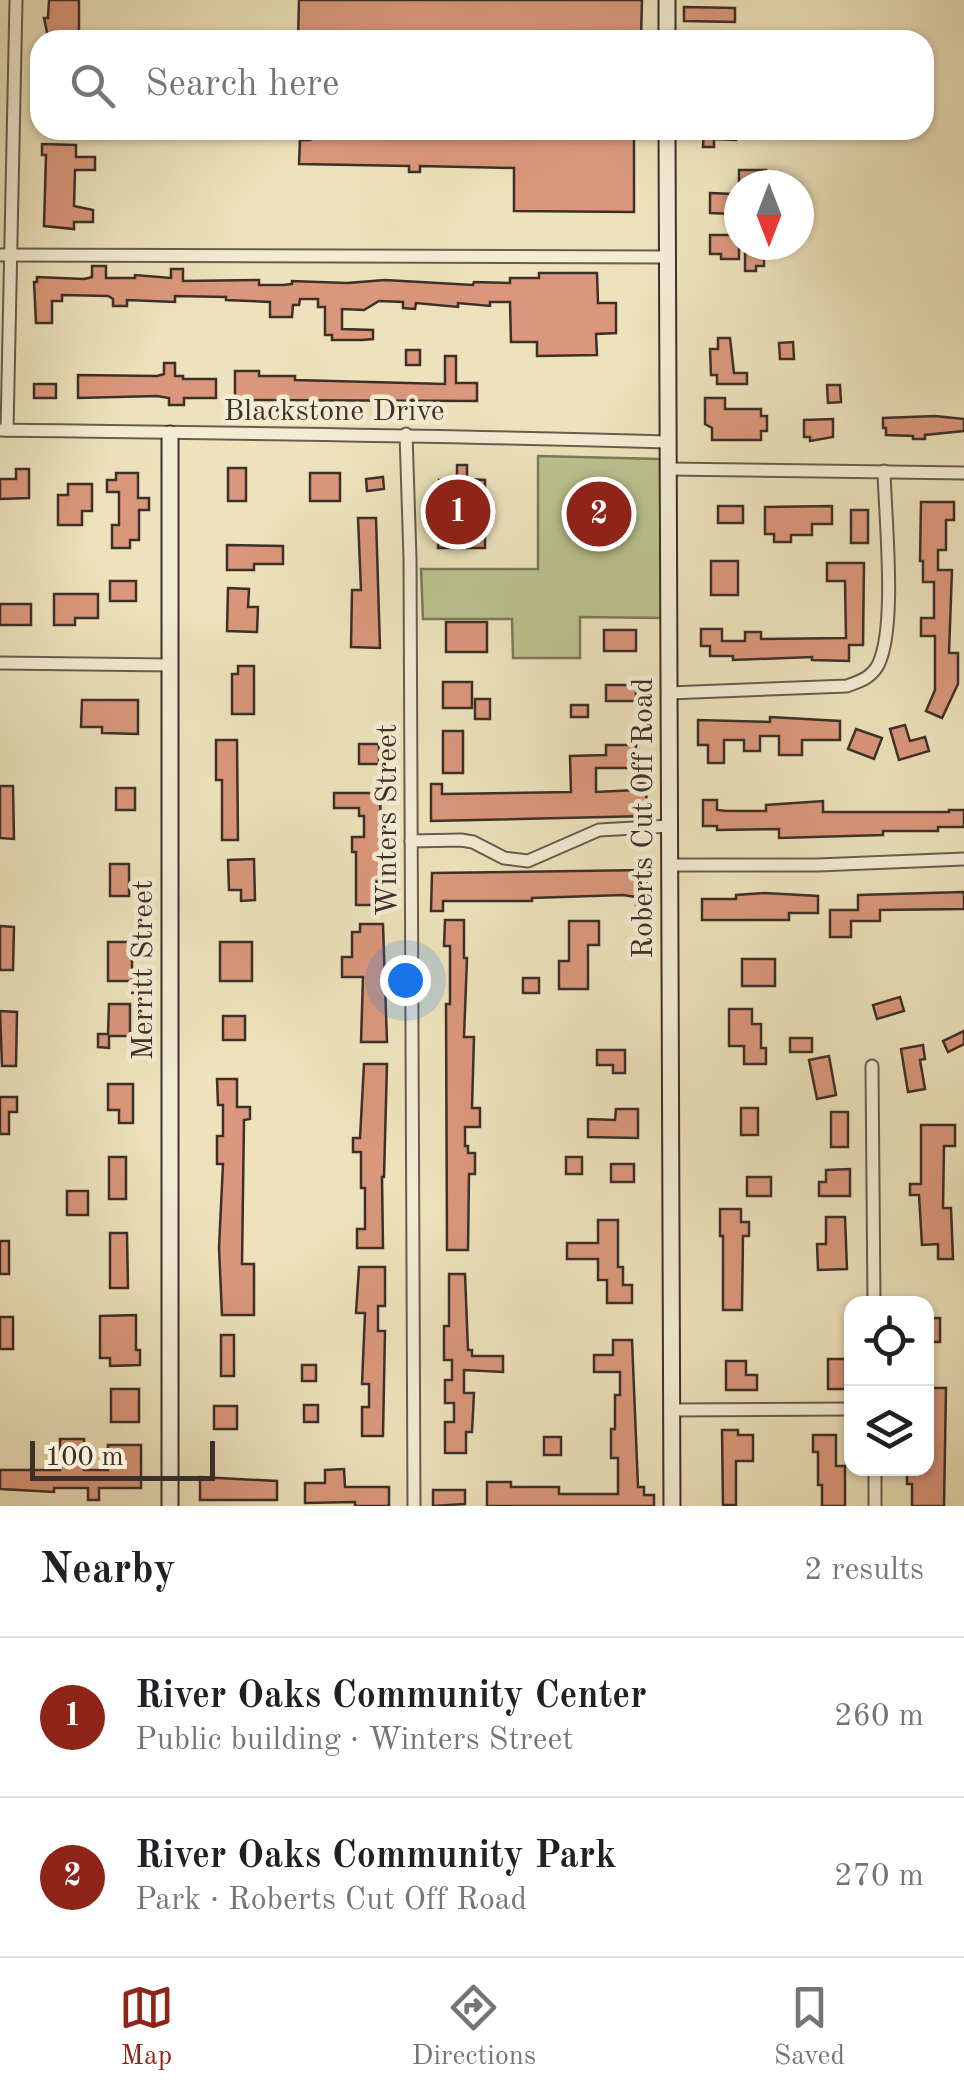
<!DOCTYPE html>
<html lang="en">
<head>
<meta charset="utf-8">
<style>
  :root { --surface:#fff; --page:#f2f2f2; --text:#202124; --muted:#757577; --line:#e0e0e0; --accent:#8f2418 }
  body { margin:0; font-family:"Old Standard TT",serif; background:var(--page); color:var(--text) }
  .controls { position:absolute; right:30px; bottom:30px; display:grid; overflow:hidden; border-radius:20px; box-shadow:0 2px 8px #0004 }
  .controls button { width:90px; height:90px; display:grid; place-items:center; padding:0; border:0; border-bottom:2px solid var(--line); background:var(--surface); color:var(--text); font:50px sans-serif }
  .compass { position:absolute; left:724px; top:170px; width:90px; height:90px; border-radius:50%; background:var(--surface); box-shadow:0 2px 8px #0004; rotate:180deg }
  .scale { position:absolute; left:30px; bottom:25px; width:185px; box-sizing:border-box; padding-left:10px; border:5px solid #3d2f29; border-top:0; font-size:28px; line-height:35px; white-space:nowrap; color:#3d2f29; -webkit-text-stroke:8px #f3ecd3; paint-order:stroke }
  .you { position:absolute; left:405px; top:980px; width:35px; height:35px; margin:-25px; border:8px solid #fff; border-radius:50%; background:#1a73e8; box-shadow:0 0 0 15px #1a73e833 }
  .badge { display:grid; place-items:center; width:65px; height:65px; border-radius:50%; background:var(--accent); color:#fff; font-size:32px; font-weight:700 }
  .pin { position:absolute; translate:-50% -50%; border:5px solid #fff; box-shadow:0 2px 10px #0006 }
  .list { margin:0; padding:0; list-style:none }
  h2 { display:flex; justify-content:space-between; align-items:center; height:130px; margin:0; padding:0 40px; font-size:42px }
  h2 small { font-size:32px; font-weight:400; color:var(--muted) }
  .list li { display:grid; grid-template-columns:65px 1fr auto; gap:30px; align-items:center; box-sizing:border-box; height:160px; padding:0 40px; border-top:2px solid var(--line) }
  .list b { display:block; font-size:38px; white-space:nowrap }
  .list p { margin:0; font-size:32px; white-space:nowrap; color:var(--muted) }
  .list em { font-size:32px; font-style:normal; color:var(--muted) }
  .icon { flex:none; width:55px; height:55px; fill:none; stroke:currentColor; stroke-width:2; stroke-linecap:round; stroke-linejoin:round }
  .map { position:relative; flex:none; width:964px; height:1506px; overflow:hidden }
  .search { position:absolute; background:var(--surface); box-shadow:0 2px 8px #0004; left:30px; right:30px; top:30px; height:110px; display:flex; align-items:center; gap:25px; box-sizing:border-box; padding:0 35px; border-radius:30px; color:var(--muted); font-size:38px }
  .sheet { height:450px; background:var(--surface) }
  nav { display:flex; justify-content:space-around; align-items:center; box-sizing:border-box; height:140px; border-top:2px solid var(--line); background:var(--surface); font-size:28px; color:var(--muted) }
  nav a { display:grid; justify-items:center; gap:5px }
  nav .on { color:var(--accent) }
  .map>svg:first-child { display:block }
</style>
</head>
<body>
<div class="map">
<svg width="964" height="1506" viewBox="0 0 964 1506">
  <rect width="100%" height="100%" fill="#ede2bb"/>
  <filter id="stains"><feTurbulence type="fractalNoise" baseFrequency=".002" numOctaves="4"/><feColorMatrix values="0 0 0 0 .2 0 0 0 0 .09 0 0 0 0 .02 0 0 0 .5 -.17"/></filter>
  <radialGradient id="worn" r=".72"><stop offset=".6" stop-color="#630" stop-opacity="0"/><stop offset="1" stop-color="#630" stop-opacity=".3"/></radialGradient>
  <path fill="#bac38e" stroke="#7c795c" stroke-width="2.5" d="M538 456 660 459 661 618 580 617V658H513L512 619H423L421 569H538Z"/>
  <g fill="#da977b" stroke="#3d2f29" stroke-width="2.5">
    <path d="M49 0H79V40L48 37 44 18H48Z"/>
    <path d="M299 0H642L641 40H298Z"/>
    <path d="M684 7 735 8V22L684 21Z"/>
    <path d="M310 130H634V212L514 211V168L420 166V172H409V166L299 164 300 140H310Z"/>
    <path d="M704 130H736V140L714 139V147H703Z"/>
    <path d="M42 144 76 145V157H95V170H75L74 206 93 210V222H74V229L44 226 46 155H42Z"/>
    <rect x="739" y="170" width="27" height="12"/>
    <path d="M710 193 733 194V214L710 213Z"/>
    <path d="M710 235H739V259H721V254H710Z"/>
    <path d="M745 253H764V266H756V271H745Z"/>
    <path d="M92 266H106V278H135V275L171 278V269H183V281L259 280V285H283L292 284V281L347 283 385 280 473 285 474 282 510 283V278H539V273H597L598 303H616V333L596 334 597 355 537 356V342H511L510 302H490V306L458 303V307L416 303 415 309 403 308V302L379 301 364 310 342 309V329L373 330V339L362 340H332V335H325V307H318V299H300L299 305H293L292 317H270V302L226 300V297L175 296V302L127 300V306H113V299L108 296 62 295V301H52V323H36L34 282H37V277L84 279 92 277Z"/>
    <path d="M718 338H730L734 373H747V384H717V375H711L710 349H718Z"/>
    <path d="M793 342 794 359H780L779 343Z"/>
    <rect x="406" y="350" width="14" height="15"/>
    <path d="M445 356H456V383H477V401L235 400V371H259V376H295V380L445 384Z"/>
    <path d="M164 363H175V376H183V379H216V398H184V405H169V398L157 396 78 398V375L157 376 164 374Z"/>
    <rect x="34" y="384" width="22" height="14"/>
    <path d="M827 385H840L841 402 828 403Z"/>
    <path d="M705 398H725V409H761V416H767V431H761V440H712V428L705 424Z"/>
    <path d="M935 416 964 419V431L925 435V439H913V436L886 435V428H883V418Z"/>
    <path d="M833 419V437L810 441V437H804V420Z"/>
    <path d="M457 465H467V479L485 480V548H438L439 480H457Z"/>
    <rect x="228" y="468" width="18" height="33"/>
    <path d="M16 469H29V498L0 499V479H16Z"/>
    <path d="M116 473H138V498H149V510H139V540H130V548H112V525H119V492H107V480H116Z"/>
    <rect x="310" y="473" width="30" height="28"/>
    <path d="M383 477 384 489 367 491 366 479Z"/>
    <path d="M68 484H92V511H82V525H58V495H68Z"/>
    <path d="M921 502H954V520H946V550H938V570H952L949 653H958V684L942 718 926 711 935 690V636H921V618H934V582H923V561H920Z"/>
    <rect x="718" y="506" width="25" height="17"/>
    <path d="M832 506V524H812V535H791V542H774V534H765V507Z"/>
    <rect x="851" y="510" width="17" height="33"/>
    <path d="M358 518H376L380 648 351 647 352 590H361Z"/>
    <path d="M227 545 283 546V564H254V570H227Z"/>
    <rect x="711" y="561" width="27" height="34"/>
    <path d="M827 563H864L863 645H849V661L812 660V657L733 660V656H710V646H701V629H722V641H745V632H761V639L846 638 845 581H827Z"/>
    <rect x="110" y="581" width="26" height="20"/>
    <path d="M228 588 249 589 248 607H258L257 632 227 631Z"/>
    <path d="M54 594H98V618H75V625H54Z"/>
    <rect x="0" y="604" width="31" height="21"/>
    <rect x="446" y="622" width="41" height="30"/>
    <rect x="604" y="630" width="32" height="21"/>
    <path d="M238 666H254V714H232V674H238Z"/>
    <rect x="443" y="682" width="29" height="26"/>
    <rect x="606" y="685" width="30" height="16"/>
    <rect x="475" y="699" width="15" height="20"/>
    <path d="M82 700H138V734L102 733V727H81Z"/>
    <rect x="571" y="705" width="17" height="12"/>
    <path d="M770 717 840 721V740H802V755H779V736H760V751H744V740H724V763H708V745H698V720L770 722Z"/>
    <path d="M905 725 910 741 925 737 929 751 899 760 890 729Z"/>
    <path d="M856 729 882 738 874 759 848 749Z"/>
    <rect x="443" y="731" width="20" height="42"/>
    <path d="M216 740H237L238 840H222V780H216Z"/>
    <rect x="359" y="744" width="20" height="20"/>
    <path d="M606 745H636V768H596V792L636 790V783H646L647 816 431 821V784H442V794L571 792 570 756 606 755Z"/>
    <path d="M0 786H13L14 839 0 838Z"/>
    <rect x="116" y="788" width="19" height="22"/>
    <path d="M334 793H380L383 905H356V852H352V837H364V816H359V808H334Z"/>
    <path d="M703 800H717V810L726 811H766V805L823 801V812H949V810H964V827H938V831H883V835L779 838V829L717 830V826H703Z"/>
    <path d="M254 859 255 900 241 901V890H229L228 860Z"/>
    <rect x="110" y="864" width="19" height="32"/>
    <path d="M646 870 647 905H636V897L623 895 532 898V901H443V911H431L432 873Z"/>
    <path d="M964 892V909L880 910V921H851V937H830V910H858V895Z"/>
    <path d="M765 893 818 896V913H789V920H702V899H736V895Z"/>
    <path d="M445 920H464V958H467L464 1037H474L472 1108H480V1127H465V1146H468V1153H475V1174H469L468 1250H447L446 1004H450V946H444Z"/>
    <path d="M569 921H599V945H588V989H559V961H569Z"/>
    <path d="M360 924H383L387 1042H361L363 977H342V957H352V932H360Z"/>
    <path d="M0 926 14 927 13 970H0Z"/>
    <rect x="108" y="942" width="24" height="39"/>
    <rect x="220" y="942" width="32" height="39"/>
    <rect x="742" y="959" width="33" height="27"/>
    <rect x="523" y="978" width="16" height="15"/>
    <path d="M900 997 904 1011 877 1019 873 1005Z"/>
    <path d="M109 1004H130V1036H109V1048L98 1047V1034H108Z"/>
    <path d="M729 1009H752V1024H761V1048H766V1064H744V1046H729Z"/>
    <path d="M0 1011 17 1012 16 1066H2Z"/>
    <rect x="223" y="1016" width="22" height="24"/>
    <path d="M964 1031V1044L948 1052 943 1041Z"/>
    <rect x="790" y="1038" width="22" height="14"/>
    <path d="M923 1045 925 1059 920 1060 925 1089 908 1092 901 1049Z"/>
    <path d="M597 1050H625V1073H613V1065H597Z"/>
    <path d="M829 1056 836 1095 817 1099 809 1060Z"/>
    <path d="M364 1064H387L384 1177H382L383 1248H357V1229H365V1188H361V1152H353V1138H360Z"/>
    <path d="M217 1079H237V1107H250V1119L244 1120 242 1264H254V1315H222L219 1248 223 1164H217V1136H223V1105H218Z"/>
    <path d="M108 1084H133V1123H119V1110H108Z"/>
    <path d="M0 1097H17V1112H9V1134H0Z"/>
    <rect x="741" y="1108" width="17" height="27"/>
    <path d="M616 1109H638V1138L588 1137V1119L615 1120Z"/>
    <rect x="831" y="1112" width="17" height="35"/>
    <path d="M921 1125H955V1146H944L943 1208H951L953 1259H938V1244L922 1245 919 1195H910V1184H921Z"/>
    <rect x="109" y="1157" width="17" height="42"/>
    <rect x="566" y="1157" width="16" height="17"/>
    <rect x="611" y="1164" width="23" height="18"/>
    <path d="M850 1169V1196H819V1182H826V1170Z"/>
    <rect x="747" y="1177" width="24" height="19"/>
    <rect x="67" y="1191" width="21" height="24"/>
    <path d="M720 1209H741V1222H749V1236H743L742 1310H723V1236H720Z"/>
    <path d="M826 1217H845L847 1269 818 1270 817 1244H826Z"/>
    <path d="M598 1220H618V1267H623V1285H632V1303H607V1280H598V1259H567V1243H598Z"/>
    <path d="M110 1233H127L128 1288H110Z"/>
    <rect x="0" y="1241" width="9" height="33"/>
    <path d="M359 1267H385V1306H378V1331H385L383 1436H362V1407H369V1384H362L365 1313H356Z"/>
    <path d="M449 1274H465L468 1350H472V1356H503V1372L464 1370V1393H474L472 1432H466V1453H445V1422H454V1403H445V1380H452V1360H444V1326H449Z"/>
    <path d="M136 1315V1350H140V1365L110 1366V1358H100V1316Z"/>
    <rect x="0" y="1317" width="13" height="32"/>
    <rect x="926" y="1318" width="14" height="24"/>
    <rect x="221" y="1335" width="13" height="41"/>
    <path d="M613 1340H632L638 1487H644V1495H654V1506H487V1482H511V1487H559V1494H618V1458H611V1429H615V1395H620V1372H594V1355H613Z"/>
    <rect x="828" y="1359" width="17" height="30"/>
    <path d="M726 1361H746V1375H757V1390H726Z"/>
    <rect x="302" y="1365" width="14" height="16"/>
    <path d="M926 1388H946L944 1506H912V1484H907V1474H914V1468H926Z"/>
    <rect x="111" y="1389" width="28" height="33"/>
    <rect x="304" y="1405" width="14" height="17"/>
    <rect x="214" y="1406" width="23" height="23"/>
    <path d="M722 1430H738V1435H753V1461H736V1505H723Z"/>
    <path d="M813 1435H836V1466H845V1506H822V1485H818V1452H813Z"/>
    <rect x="544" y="1437" width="17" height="18"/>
    <path d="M60 1439H84V1470H108V1445H141V1488H99V1500H88V1488H54V1492L0 1489V1470H60Z"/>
    <path d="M344 1469 345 1487H389V1506H355V1502L305 1503V1483H325V1470Z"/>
    <path d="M200 1477 277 1481V1500H200Z"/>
    <path d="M433 1490H465V1504L433 1506Z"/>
  </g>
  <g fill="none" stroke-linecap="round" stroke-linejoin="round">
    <defs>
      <g id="street">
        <path d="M0 255 666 257"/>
        <path d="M0 430C223 433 445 435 667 442"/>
        <path d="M7 430 16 0"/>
        <path d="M406 434 410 558 414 1506"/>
        <path d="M668 469 964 473"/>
        <path d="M0 663 170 665"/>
        <path d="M669 693 847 686C860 681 871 678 878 665 897 628 885 517 884 471"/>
        <path d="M411 841 461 840 473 842 504 858 528 861 599 830 670 826"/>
        <path d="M670 865H818L964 859"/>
        <path d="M872 1066 874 1304"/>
        <path d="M671 1410 852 1409"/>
        <path d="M875 1468V1506"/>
      </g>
      <g id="secondary">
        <path d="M667 40V0"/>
        <path d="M667 130 672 1506"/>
        <path d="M170 1506V434"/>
      </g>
    </defs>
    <use href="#street" stroke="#695c4e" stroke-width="15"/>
    <use href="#secondary" stroke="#3d2f29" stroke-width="19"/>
    <use href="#street" stroke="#f3ecd3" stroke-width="11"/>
    <use href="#secondary" stroke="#f3ecd3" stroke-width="15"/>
  </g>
  <g text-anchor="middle" stroke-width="9" stroke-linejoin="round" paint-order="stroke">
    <g font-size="30" fill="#3d2f29" stroke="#f3ecd3">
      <text x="334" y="420">Blackstone Drive</text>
      <text transform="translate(642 818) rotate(-90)" y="10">Roberts Cut Off Road</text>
      <text transform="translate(386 820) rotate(-90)" y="10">Winters Street</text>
      <text transform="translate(142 970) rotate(-90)" y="10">Merritt Street</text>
    </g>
  </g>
  <rect width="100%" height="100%" filter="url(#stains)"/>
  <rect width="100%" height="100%" fill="url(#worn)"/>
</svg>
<div class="controls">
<button><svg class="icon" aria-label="locate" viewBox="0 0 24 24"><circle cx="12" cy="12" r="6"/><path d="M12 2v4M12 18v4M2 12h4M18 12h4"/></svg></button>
<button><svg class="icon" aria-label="layers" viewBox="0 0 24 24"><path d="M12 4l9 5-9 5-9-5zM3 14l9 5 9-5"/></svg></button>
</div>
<svg class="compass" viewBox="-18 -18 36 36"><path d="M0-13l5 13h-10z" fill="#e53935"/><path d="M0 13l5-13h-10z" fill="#757577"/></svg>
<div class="scale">100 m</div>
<div class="you"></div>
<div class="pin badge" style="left:458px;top:512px">1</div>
<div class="pin badge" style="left:599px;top:514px">2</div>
<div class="search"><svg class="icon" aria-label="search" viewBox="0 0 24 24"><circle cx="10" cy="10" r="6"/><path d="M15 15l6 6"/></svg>Search here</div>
</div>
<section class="sheet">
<h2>Nearby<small>2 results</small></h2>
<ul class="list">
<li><span class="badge">1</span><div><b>River Oaks Community Center</b><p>Public building · Winters Street</p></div><em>260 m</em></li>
<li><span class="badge">2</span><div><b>River Oaks Community Park</b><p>Park · Roberts Cut Off Road</p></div><em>270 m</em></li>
</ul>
</section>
<nav>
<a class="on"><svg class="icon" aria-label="map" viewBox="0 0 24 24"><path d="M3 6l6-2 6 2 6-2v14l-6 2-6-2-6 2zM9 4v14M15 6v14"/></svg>Map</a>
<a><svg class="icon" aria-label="directions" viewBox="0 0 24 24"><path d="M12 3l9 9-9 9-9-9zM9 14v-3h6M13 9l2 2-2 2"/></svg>Directions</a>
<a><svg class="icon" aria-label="saved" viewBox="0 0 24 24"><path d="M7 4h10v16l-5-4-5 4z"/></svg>Saved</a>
</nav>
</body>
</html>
